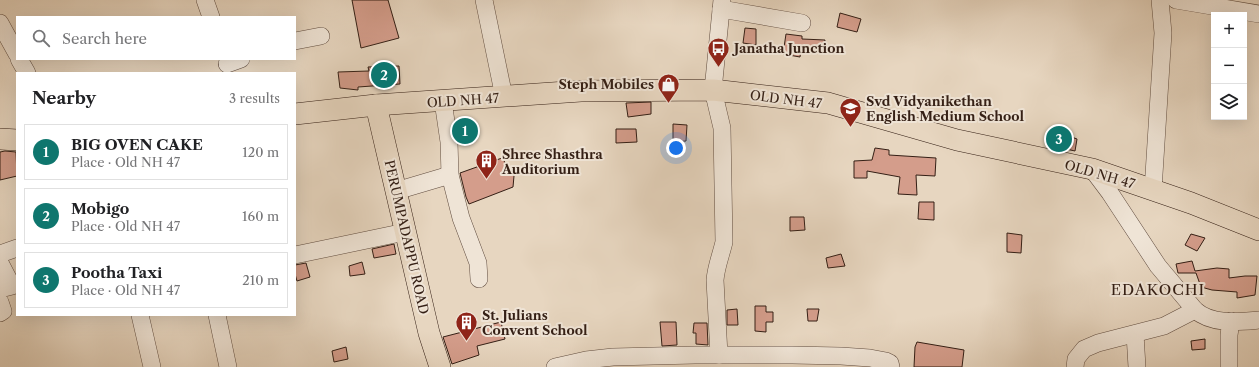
<!DOCTYPE html>
<html lang="en">
<head>
<meta charset="utf-8">
<style>
  :root { --surface:#fff; --page:#f2f2f2; --text:#202124; --muted:#757577; --line:#e0e0e0; --accent:#0f766e }
  body { margin:0; font-family:"Libre Caslon Text",serif; background:var(--page); color:var(--text) }
  .controls { position:absolute; right:12px; top:12px; display:grid; overflow:hidden; border-radius:0px; box-shadow:0 4px 16px #0002 }
  .controls button { width:36px; height:36px; display:grid; place-items:center; padding:0; border:0; border-bottom:1px solid var(--line); background:var(--surface); color:var(--text); font:20px sans-serif }
  .you { position:absolute; left:676px; top:148px; width:14px; height:14px; margin:-10px; border:3px solid #fff; border-radius:50%; background:#1a73e8; box-shadow:0 0 0 6px #1a73e833 }
  .badge { display:grid; place-items:center; width:26px; height:26px; border-radius:50%; background:var(--accent); color:#fff; font-size:13px; font-weight:700 }
  .pin { position:absolute; translate:-50% -50%; border:2px solid #fff; box-shadow:0 1px 4px #0006 }
  .list { margin:0; padding:0; list-style:none }
  h2 { display:flex; justify-content:space-between; align-items:center; height:52px; margin:0; padding:0 16px; font-size:17px }
  h2 small { font-size:13px; font-weight:400; color:var(--muted) }
  .list li { display:grid; grid-template-columns:26px 1fr auto; gap:12px; align-items:center; box-sizing:border-box; height:56px; margin:0 8px 8px; padding:0 8px; border:1px solid var(--line); border-radius:0px }
  .list b { display:block; font-size:15px; white-space:nowrap }
  .list p { margin:0; font-size:13px; white-space:nowrap; color:var(--muted) }
  .list em { font-size:13px; font-style:normal; color:var(--muted) }
  .icon { flex:none; width:22px; height:22px; fill:none; stroke:currentColor; stroke-width:2; stroke-linecap:round; stroke-linejoin:round }
  .map { position:relative; flex:none; width:1259px; height:367px; overflow:hidden }
  .search { position:absolute; background:var(--surface); box-shadow:0 4px 16px #0002; left:16px; top:16px; width:280px; height:44px; display:flex; align-items:center; gap:10px; box-sizing:border-box; padding:0 14px; border-radius:0px; color:var(--muted); font-size:15px }
  .panel { position:absolute; background:var(--surface); box-shadow:0 4px 16px #0002; left:16px; top:72px; width:280px; height:244px; border-radius:0px }
  .map>svg:first-child { display:block }
</style>
</head>
<body>
<div class="map">
<svg width="1259" height="367" viewBox="0 0 1259 367">
  <rect width="100%" height="100%" fill="#e7d6c0"/>
  <filter id="stains"><feTurbulence type="fractalNoise" baseFrequency=".005" numOctaves="4"/><feColorMatrix values="0 0 0 0 .2 0 0 0 0 .09 0 0 0 0 .02 0 0 0 .5 -.17"/></filter>
  <radialGradient id="worn" r=".72"><stop offset=".6" stop-color="#630" stop-opacity="0"/><stop offset="1" stop-color="#630" stop-opacity=".3"/></radialGradient>
  <g fill="#d49d8b" stroke="#341f15">
    <path d="M352 0H388L399 38 361 48Z"/>
    <path d="M840 13 861 19 857 32 837 27Z"/>
    <path d="M745 28 756 29V45L743 43Z"/>
    <path d="M786 34 802 36V39L825 40 823 52 801 49 800 57 783 54Z"/>
    <path d="M399 66 400 84 358 87V90L340 88 338 72 369 71 368 67Z"/>
    <path d="M651 102V114L628 117 626 103Z"/>
    <path d="M673 124 687 125 686 141 673 142Z"/>
    <path d="M474 125V136L458 138 457 127Z"/>
    <path d="M616 129H636L637 142 616 143Z"/>
    <path d="M1053 131 1066 132V135L1077 139 1075 151 1053 146Z"/>
    <path d="M875 148 889 150V155L936 158 935 176 916 175 917 195 898 194 900 177 867 171V178H854V161L872 160Z"/>
    <path d="M5 151 16 152 17 176 0 180V152Z"/>
    <path d="M502 158 514 176 513 187 469 204 466 197 460 173Z"/>
    <path d="M919 202H934V220L918 219Z"/>
    <path d="M790 217H804L805 230 790 231Z"/>
    <path d="M1007 233 1022 235 1021 253 1007 252Z"/>
    <path d="M1191 234 1205 238 1197 251 1185 245Z"/>
    <path d="M394 244 396 254 374 258 372 249Z"/>
    <path d="M841 254 845 266 828 268 826 258Z"/>
    <path d="M1192 261 1195 271 1217 268 1229 269V278L1245 276H1257L1255 295 1237 298V292L1212 290 1201 287 1196 273H1178L1176 264Z"/>
    <path d="M362 262 365 274 350 276 349 266Z"/>
    <path d="M306 263 310 277 297 281 295 274V265Z"/>
    <path d="M755 306H766V312H773V322H766V332L755 331Z"/>
    <path d="M737 309 738 325H727V310Z"/>
    <path d="M807 309H819L817 321H808Z"/>
    <path d="M501 322 505 339 477 346 479 355 452 364 443 337Z"/>
    <path d="M660 322H676L677 345 662 346Z"/>
    <path d="M694 323H707L708 345 696 344V333H693Z"/>
    <path d="M1205 339V349L1192 350 1191 341Z"/>
    <path d="M917 342 964 350 962 367H914L915 347Z"/>
    <path d="M346 347 348 359 334 362 332 351Z"/>
  </g>
  <g fill="none" stroke-linecap="round" stroke-linejoin="round">
    <defs>
      <g id="minor">
        <path d="M205 0 211 17"/>
        <path d="M484 0 504 97"/>
        <path d="M1176 0 1259 14"/>
        <path d="M721 9 802 23"/>
        <path d="M0 23 17 54"/>
        <path d="M295 41 321 36"/>
        <path d="M19 59 27 73"/>
        <path d="M227 64 241 59"/>
        <path d="M443 101 449 142 450 175 461 218 478 263 479 279"/>
        <path d="M1092 169 1110 193 1158 266 1195 310C1212 325 1238 322 1259 320"/>
        <path d="M1153 190 1163 33 1160 0"/>
        <path d="M396 191 450 175"/>
        <path d="M0 254 17 248"/>
        <path d="M295 255 405 232"/>
        <path d="M0 263 12 286 0 289"/>
        <path d="M0 302 3 311 0 313"/>
        <path d="M140 315 152 367"/>
        <path d="M217 315 228 367"/>
        <path d="M1135 334 1137 367"/>
        <path d="M719 355 715 280C716 267 721 255 724 242L722 128 713 90 722 0"/>
        <path d="M555 367 586 360 613 357 695 355H792L841 356 870 358 886 361 890 363 891 367"/>
        <path d="M1075 367 1076 359 1084 349 1098 343 1164 326 1195 310"/>
        <path d="M1229 367V335L1231 321"/>
      </g>
      <g id="major">
        <path d="M376 105 429 333 440 367"/>
        <path d="M295 114 376 105 581 91 713 90 828 103 957 140 1092 169 1191 203 1259 230"/>
        <path d="M0 139 17 140"/>
      </g>
    </defs>
    <use href="#minor" stroke="#614d40" stroke-width="18"/>
    <use href="#major" stroke="#341f15" stroke-width="22"/>
    <use href="#minor" stroke="#efe4d6" stroke-width="17"/>
    <use href="#major" stroke="#e7d6c0" stroke-width="21"/>
  </g>
  <defs>
    <symbol id="bus-pin" viewBox="-11 -11 22 30"><path d="M0 17L-7.5 6A9.5 9.5 0 1 1 7.5 6Z" fill="#8f2418" stroke="#efe4d6"/><path d="M-5-6H5V4H4V6H2V4H-2V6H-4V4H-5ZM-3.5-4V0h7V-4ZM-3.5 1.2v1.5H-2V1.2ZM2 1.2v1.5H3.5V1.2Z" fill="#fff"/></symbol>
    <symbol id="shop-pin" viewBox="-11 -11 22 30"><path d="M0 17L-7.5 6A9.5 9.5 0 1 1 7.5 6Z" fill="#8f2418" stroke="#efe4d6"/><path d="M-5-2.5h2.3a2.7 3.5 0 0 1 5.4 0H5L5.5 6h-11ZM-1.5-2.5h3a1.5 2.3 0 0 0-3 0Z" fill="#fff"/></symbol>
    <symbol id="school-pin" viewBox="-11 -11 22 30"><path d="M0 17L-7.5 6A9.5 9.5 0 1 1 7.5 6Z" fill="#8f2418" stroke="#efe4d6"/><path d="M0-5L7-2L0 1L-7-2ZM-4 1L0 2.5L4 1V4Q0 6-4 4Z" fill="#fff"/></symbol>
    <symbol id="building-pin" viewBox="-11 -11 22 30"><path d="M0 17L-7.5 6A9.5 9.5 0 1 1 7.5 6Z" fill="#8f2418" stroke="#efe4d6"/><path d="M-4-6H4V6H1V3H-1V6H-4ZM-2.5-4.3h1.7v1.8h-1.7ZM.8-4.3h1.7v1.8H.8ZM-2.5-1h1.7V.8h-1.7ZM.8-1h1.7V.8H.8Z" fill="#fff"/></symbol>
  </defs>
  <g fill-rule="evenodd">
    <use href="#bus-pin" x="706" y="36" width="25" height="34"/>
    <use href="#shop-pin" x="656" y="72" width="25" height="34"/>
    <use href="#school-pin" x="838" y="96" width="25" height="34"/>
    <use href="#building-pin" x="474" y="148" width="25" height="34"/>
    <use href="#building-pin" x="454" y="310" width="25" height="34"/>
  </g>
  <g text-anchor="middle" stroke-width="4" stroke-linejoin="round" paint-order="stroke">
    <g font-size="13" font-weight="bold" fill="#341f15" stroke="#efe4d6" text-anchor="start">
      <text x="734" y="53">Janatha Junction</text>
      <text x="654" y="89" text-anchor="end">Steph Mobiles</text>
      <text x="866" y="106">Svd Vidyanikethan<tspan x="866" dy="15">English Medium School</tspan></text>
      <text x="502" y="159">Shree Shasthra<tspan x="502" dy="15">Auditorium</tspan></text>
      <text x="482" y="320">St. Julians<tspan x="482" dy="15">Convent School</tspan></text>
    </g>
    <g font-size="13" fill="#341f15" stroke="#efe4d6">
      <text transform="translate(786 99) rotate(7)" y="5">OLD NH 47</text>
      <text transform="translate(463 100) rotate(-4)" y="5">OLD NH 47</text>
      <text transform="translate(1100 174) rotate(16)" y="5">OLD NH 47</text>
      <text transform="translate(407 237) rotate(77)" y="5">PERUMPADAPPU ROAD</text>
    </g>
    <g font-size="15" letter-spacing="1" fill="#341f15" stroke="#efe4d6">
      <text x="1158" y="295">EDAKOCHI</text>
    </g>
  </g>
  <rect width="100%" height="100%" filter="url(#stains)"/>
  <rect width="100%" height="100%" fill="url(#worn)"/>
</svg>
<div class="controls">
<button>+</button>
<button>−</button>
<button><svg class="icon" aria-label="layers" viewBox="0 0 24 24"><path d="M12 4l9 5-9 5-9-5zM3 14l9 5 9-5"/></svg></button>
</div>
<div class="you"></div>
<div class="pin badge" style="left:465px;top:131px">1</div>
<div class="pin badge" style="left:384px;top:75px">2</div>
<div class="pin badge" style="left:1059px;top:139px">3</div>
<div class="search"><svg class="icon" aria-label="search" viewBox="0 0 24 24"><circle cx="10" cy="10" r="6"/><path d="M15 15l6 6"/></svg>Search here</div>
<section class="panel">
<h2>Nearby<small>3 results</small></h2>
<ul class="list">
<li><span class="badge">1</span><div><b>BIG OVEN CAKE</b><p>Place · Old NH 47</p></div><em>120 m</em></li>
<li><span class="badge">2</span><div><b>Mobigo</b><p>Place · Old NH 47</p></div><em>160 m</em></li>
<li><span class="badge">3</span><div><b>Pootha Taxi</b><p>Place · Old NH 47</p></div><em>210 m</em></li>
</ul>
</section>
</div>
</body>
</html>
